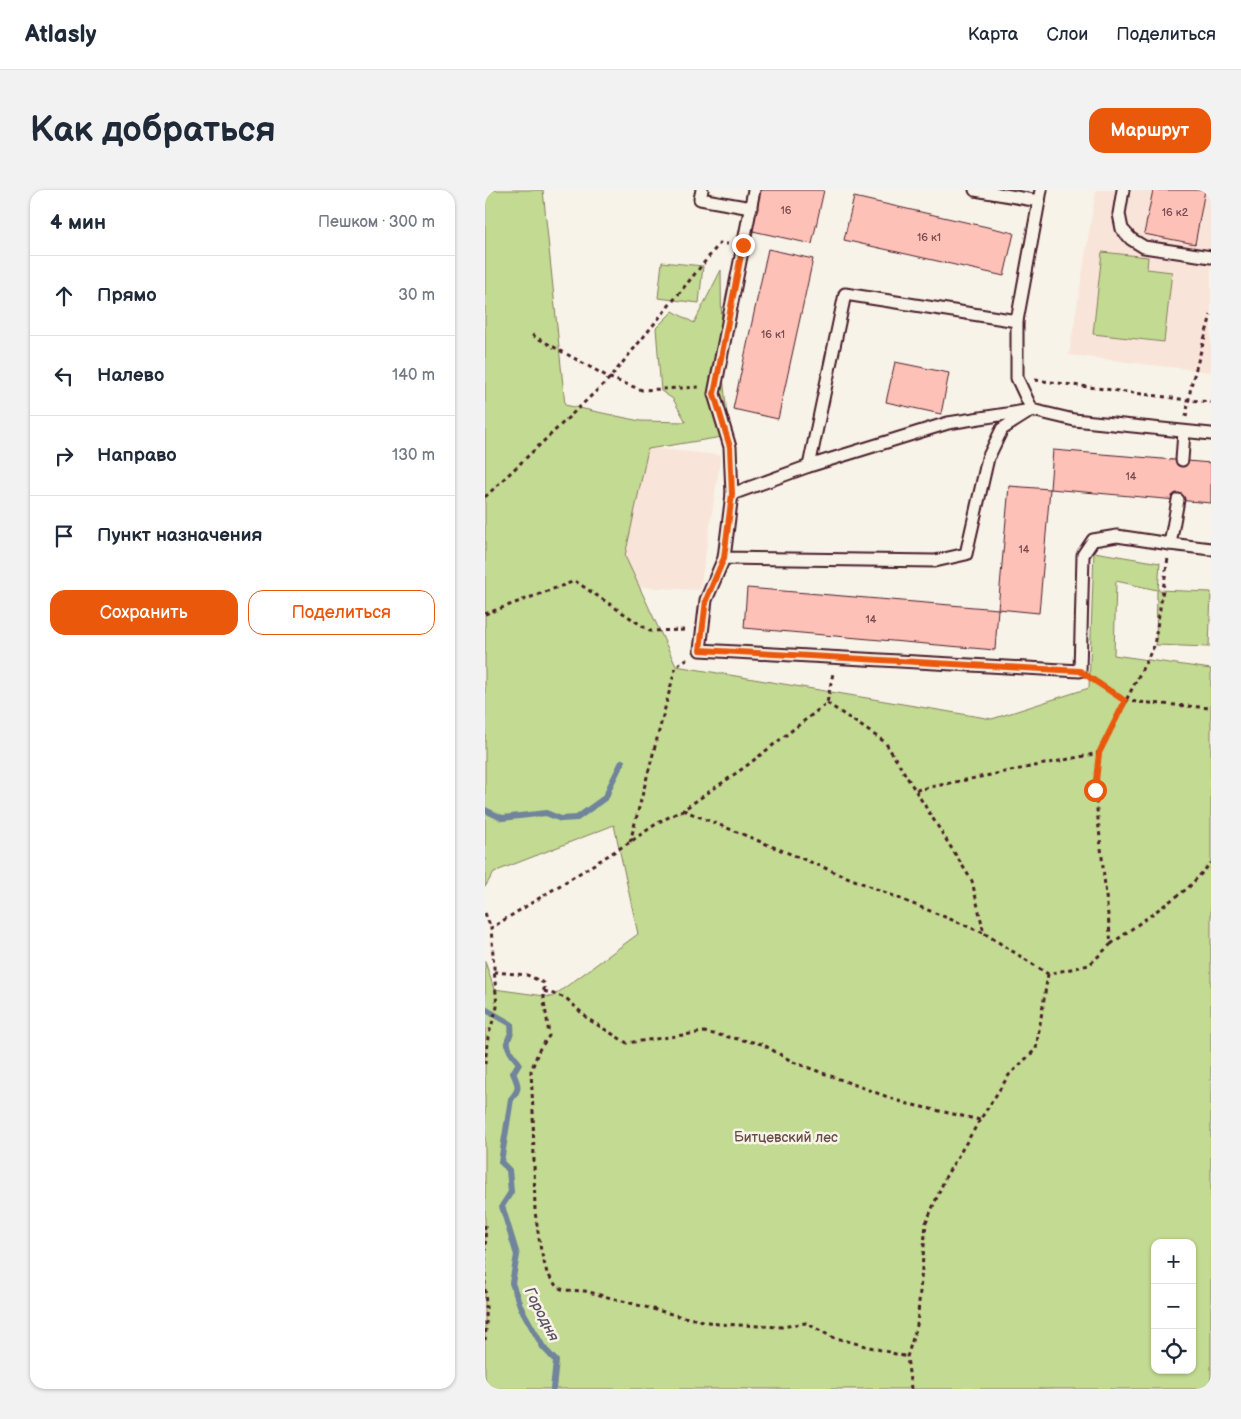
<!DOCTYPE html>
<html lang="ru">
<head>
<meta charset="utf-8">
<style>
  :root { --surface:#fff; --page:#f2f2f3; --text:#1f2937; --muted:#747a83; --line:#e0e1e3; --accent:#ea580c }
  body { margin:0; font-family:"Balsamiq Sans",sans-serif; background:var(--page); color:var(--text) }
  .controls { position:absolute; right:15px; bottom:15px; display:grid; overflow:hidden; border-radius:10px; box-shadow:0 1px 4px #0004 }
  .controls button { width:45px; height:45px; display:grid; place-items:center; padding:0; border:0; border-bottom:1px solid var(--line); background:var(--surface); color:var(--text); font:25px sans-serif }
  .stop { position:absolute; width:15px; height:15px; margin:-11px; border:4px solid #ea580c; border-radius:50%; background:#fff }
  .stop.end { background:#ea580c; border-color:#fff; box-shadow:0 1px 5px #0008 }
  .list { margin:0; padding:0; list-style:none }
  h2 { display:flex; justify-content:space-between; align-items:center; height:65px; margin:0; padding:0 20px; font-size:21px }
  h2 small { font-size:16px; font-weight:400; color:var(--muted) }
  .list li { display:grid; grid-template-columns:32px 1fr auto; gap:15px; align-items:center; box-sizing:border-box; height:80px; padding:0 20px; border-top:1px solid var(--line) }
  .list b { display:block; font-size:19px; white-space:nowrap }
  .list em { font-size:16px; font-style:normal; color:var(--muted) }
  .actions { display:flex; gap:10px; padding:15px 20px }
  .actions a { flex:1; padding:11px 0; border:1px solid var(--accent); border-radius:15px; text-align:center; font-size:18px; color:var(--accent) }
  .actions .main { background:var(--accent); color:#fff }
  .icon { flex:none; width:28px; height:28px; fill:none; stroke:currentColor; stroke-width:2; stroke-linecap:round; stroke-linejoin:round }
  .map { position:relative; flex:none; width:726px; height:1199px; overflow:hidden; border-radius:15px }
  header { display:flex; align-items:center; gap:30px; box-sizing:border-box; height:70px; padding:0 25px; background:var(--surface); border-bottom:1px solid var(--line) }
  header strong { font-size:24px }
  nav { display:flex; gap:28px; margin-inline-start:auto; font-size:18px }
  .intro { display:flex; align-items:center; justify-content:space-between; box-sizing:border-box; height:120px; padding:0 30px }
  h1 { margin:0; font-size:35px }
  .button { padding:12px 22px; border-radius:15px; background:var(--accent); color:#fff; font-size:18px; font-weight:700 }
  main { display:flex; gap:30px; padding:0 30px }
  aside { flex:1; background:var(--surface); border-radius:15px; box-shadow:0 1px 4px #0004 }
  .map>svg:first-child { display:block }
</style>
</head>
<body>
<header>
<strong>Atlasly</strong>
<nav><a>Карта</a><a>Слои</a><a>Поделиться</a></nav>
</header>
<div class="intro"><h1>Как добраться</h1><a class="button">Маршрут</a></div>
<main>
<aside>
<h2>4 мин<small>Пешком · 300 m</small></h2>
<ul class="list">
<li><svg class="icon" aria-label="ahead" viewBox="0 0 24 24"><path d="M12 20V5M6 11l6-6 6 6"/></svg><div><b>Прямо</b></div><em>30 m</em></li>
<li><svg class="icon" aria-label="left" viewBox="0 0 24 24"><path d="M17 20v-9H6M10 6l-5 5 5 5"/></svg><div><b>Налево</b></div><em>140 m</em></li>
<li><svg class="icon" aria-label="right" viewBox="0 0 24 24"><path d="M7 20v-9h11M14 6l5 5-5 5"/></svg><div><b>Направо</b></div><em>130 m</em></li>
<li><svg class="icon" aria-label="arrive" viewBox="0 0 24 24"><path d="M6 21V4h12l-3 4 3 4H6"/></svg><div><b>Пункт назначения</b></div></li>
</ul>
<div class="actions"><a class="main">Сохранить</a><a>Поделиться</a></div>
</aside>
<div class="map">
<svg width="726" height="1199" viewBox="0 0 726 1199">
  <rect width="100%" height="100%" fill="#f7f3e8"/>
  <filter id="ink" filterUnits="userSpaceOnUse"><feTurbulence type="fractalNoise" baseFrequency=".02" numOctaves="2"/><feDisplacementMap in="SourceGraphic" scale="10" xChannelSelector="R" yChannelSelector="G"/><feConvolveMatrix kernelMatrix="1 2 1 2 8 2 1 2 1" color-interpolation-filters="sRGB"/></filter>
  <g filter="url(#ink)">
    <g fill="#f9e4d9">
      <path d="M611 0H726V182L584 165Z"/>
      <path d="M163 258 236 265 215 400 154 397 140 366Z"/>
    </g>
    <g fill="#c2da91" stroke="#867c5e" fill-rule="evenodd">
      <path d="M0 0H58L80 215 155 231 201 232 188 209 176 201 171 138 188 121 209 133 236 80 237 176 241 216 237 247 163 259 140 366 191 476 507 529 604 498 609 362 675 373 673 400 726 402 724 457 671 455 672 400 631 391 629 465 726 479V1199H0V771L9 799 67 807 153 744 129 635 9 682 0 697ZM670 1053H707V1180H670Z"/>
      <path d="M617 62 663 67 662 79 687 82 679 152 608 144Z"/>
      <path d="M177 72 218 76 214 113 173 108Z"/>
    </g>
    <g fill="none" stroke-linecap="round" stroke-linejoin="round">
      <g stroke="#6f849c" stroke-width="6">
        <path d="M0 620 17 628 61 623 76 629 92 628 121 607 125 596 137 572"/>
        <path d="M0 819 26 834C27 845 26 841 23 850 21 859 29 867 34 873L28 883C34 896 35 899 26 909L16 972 24 980 26 1002 17 1016 32 1065 27 1093 36 1118 58 1157 71 1171 68 1199"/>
      </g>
    </g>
    <g fill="#fdc1b7" stroke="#4a1f2b">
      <path d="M272 0H339L327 54 263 40Z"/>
      <path d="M668 0H720L710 54 659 44Z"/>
      <path d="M369 7 529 43 519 86 359 50Z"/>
      <path d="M283 59 328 69 293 229 248 219Z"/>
      <path d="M410 172 464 183 456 224 401 212Z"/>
      <path d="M568 260 726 273V313L565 299Z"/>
      <path d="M524 296 565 299 554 423 513 419Z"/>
      <path d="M262 398 513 419 510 460 259 438Z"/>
    </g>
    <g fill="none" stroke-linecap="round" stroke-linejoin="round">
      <defs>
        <g id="lane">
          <path d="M217 0 215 9 266 18"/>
          <path d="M490 0 554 11"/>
          <path d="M556 0 532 131V188L547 220 589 230 726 244"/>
          <path d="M638 0 634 24 637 39 646 49 659 57 726 67"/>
          <path d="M697 270 699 242"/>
          <path d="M324 276 360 104 532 131"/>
          <path d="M247 304 245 257 229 204 269 0"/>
          <path d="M693 310 685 354 726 359"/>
          <path d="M239 368 450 371 481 364 503 268 517 239 547 220 463 233 324 276 247 304 239 368 221 410 215 460 595 481 598 365 608 350 632 346 685 354"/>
        </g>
      </defs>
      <use href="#lane" stroke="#4a1f2b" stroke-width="15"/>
      <g stroke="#4a1f2b" stroke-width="3" stroke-dasharray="4 4" stroke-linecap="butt">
        <path d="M47 145 125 188 157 200 215 197"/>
        <path d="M550 190 703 210 726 212"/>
        <path d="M701 227 706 196 726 125"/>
        <path d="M0 307 125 188 235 53 243 54"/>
        <path d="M0 424 90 391 165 441 202 440"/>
        <path d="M606 488 641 511 726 518"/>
        <path d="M342 513 400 552 487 691 499 743 563 784 604 775 626 754 610 600 614 563 669 456 683 368"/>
        <path d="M431 600 614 563"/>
        <path d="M198 620 499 743"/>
        <path d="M145 652 191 476 202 469"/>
        <path d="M0 723 6 738"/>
        <path d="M626 754 703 698 726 673"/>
        <path d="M9 782 42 785 59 793V812L62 829 64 846 54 860 46 881 48 921 50 1022 56 1061 62 1083 72 1097 79 1100 100 1101 194 1126 233 1134 297 1137 321 1133 347 1147 422 1167"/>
        <path d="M59 801 81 808 103 829 142 853 219 842 277 854 308 872 419 913 495 930"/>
        <path d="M0 874 3 847 12 817 6 738 145 652 174 632 198 620 260 577 342 513 348 483"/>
        <path d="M0 1035C1 1056 0 1077 0 1098 1 1116 2 1133 0 1150"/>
        <path d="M426 1199 422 1167 432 1135 441 1033 461 986 495 930 524 885 551 859 563 784"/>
      </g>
      <use href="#lane" stroke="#f7f3e8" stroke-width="11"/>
    </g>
  </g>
  <g fill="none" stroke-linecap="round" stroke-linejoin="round" filter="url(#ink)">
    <path stroke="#ea580c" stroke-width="6" d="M258 55 229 204 245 257 247 304 239 368 221 410 215 460 595 481 640 511 614 563 610 600"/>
  </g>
  <g text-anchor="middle" stroke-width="5" stroke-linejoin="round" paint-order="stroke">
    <g font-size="11" fill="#77484e">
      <text x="301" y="24">16</text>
      <text x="690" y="26">16 к2</text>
      <text x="444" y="51">16 к1</text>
      <text x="288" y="148">16 к1</text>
      <text x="646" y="290">14</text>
      <text x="539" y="363">14</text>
      <text x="386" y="433">14</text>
    </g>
    <g font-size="14" fill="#684e44" stroke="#f7f3e8">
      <text x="301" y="952">Битцевский лес</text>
    </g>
    <g font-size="15" font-style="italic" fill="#5d5264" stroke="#f7f3e8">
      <text transform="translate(57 1124) rotate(63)" y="5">Городня</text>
    </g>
  </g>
</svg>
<div class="controls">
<button>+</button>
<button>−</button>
<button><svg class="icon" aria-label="locate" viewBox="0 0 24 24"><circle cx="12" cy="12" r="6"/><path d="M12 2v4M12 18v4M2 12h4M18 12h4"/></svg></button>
</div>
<div class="stop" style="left:610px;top:600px"></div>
<div class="stop end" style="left:258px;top:55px"></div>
</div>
</main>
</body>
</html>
